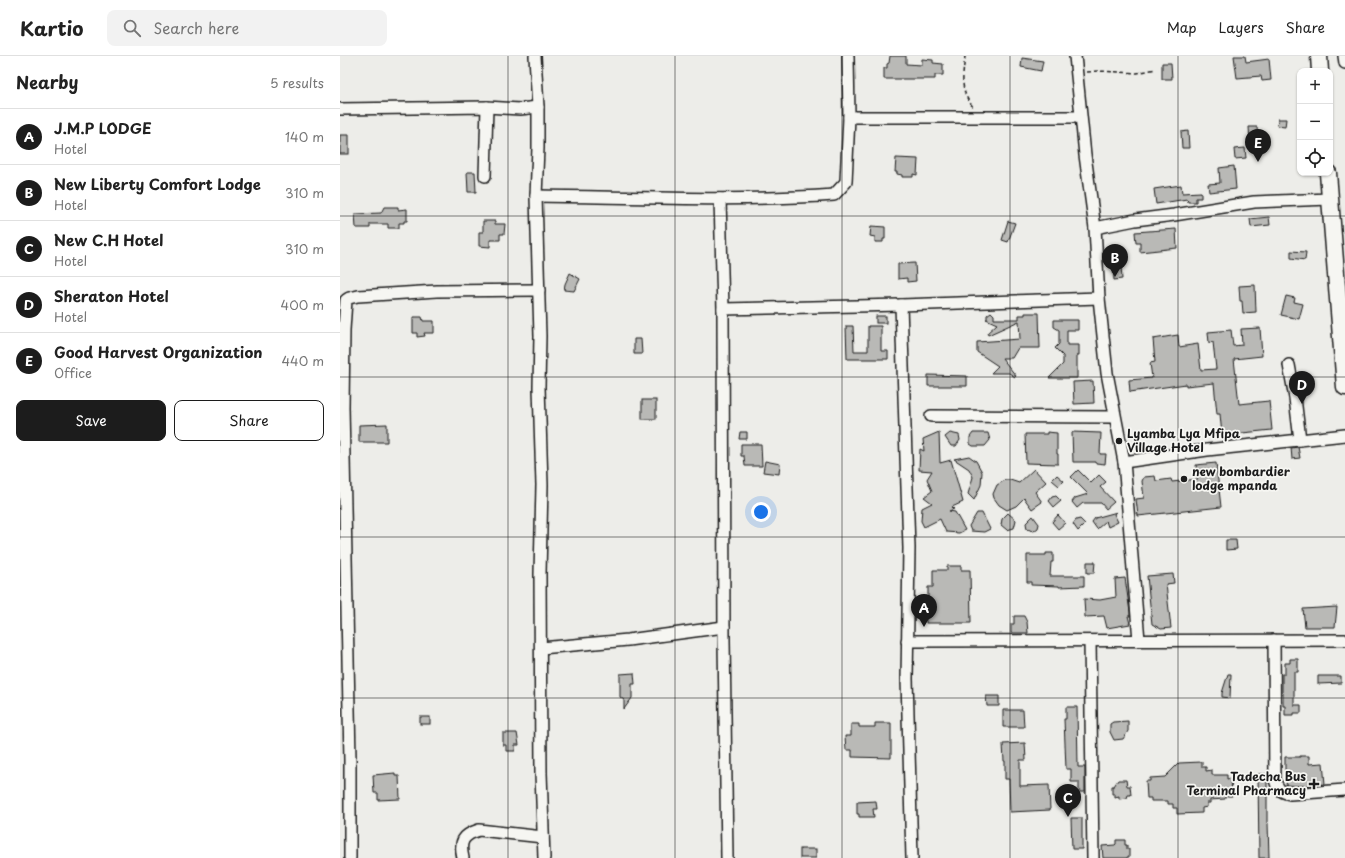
<!DOCTYPE html>
<html lang="en">
<head>
<meta charset="utf-8">
<style>
  :root { --surface:#fff; --page:#f2f2f2; --text:#222; --muted:#767676; --line:#e0e0e0; --accent:#1c1c1c }
  body { margin:0; font-family:"Playpen Sans",sans-serif; background:var(--page); color:var(--text) }
  .controls { position:absolute; right:12px; top:12px; display:grid; overflow:hidden; border-radius:8px; box-shadow:0 1px 3px #0004 }
  .controls button { width:36px; height:36px; display:grid; place-items:center; padding:0; border:0; border-bottom:1px solid var(--line); background:var(--surface); color:var(--text); font:20px sans-serif }
  .you { position:absolute; left:421px; top:456px; width:14px; height:14px; margin:-10px; border:3px solid #fff; border-radius:50%; background:#1a73e8; box-shadow:0 0 0 6px #1a73e833 }
  .badge { display:grid; place-items:center; width:26px; height:26px; border-radius:50%; background:var(--accent); color:#fff; font-size:13px; font-weight:700 }
  .pin { position:absolute; translate:-50% -33px; filter:drop-shadow(0 1px 2px #0008) }
  .pin::after { content:''; position:absolute; top:21px; width:14px; height:12px; background:inherit; clip-path:polygon(0 0,100% 0,50% 100%) }
  .list { margin:0; padding:0; list-style:none }
  h2 { display:flex; justify-content:space-between; align-items:center; height:52px; margin:0; padding:0 16px; font-size:17px }
  h2 small { font-size:13px; font-weight:400; color:var(--muted) }
  .list li { display:grid; grid-template-columns:26px 1fr auto; gap:12px; align-items:center; box-sizing:border-box; height:56px; padding:0 16px; border-top:1px solid var(--line) }
  .list b { display:block; font-size:15px; white-space:nowrap }
  .list p { margin:0; font-size:13px; white-space:nowrap; color:var(--muted) }
  .list em { font-size:13px; font-style:normal; color:var(--muted) }
  .actions { display:flex; gap:8px; padding:12px 16px }
  .actions a { flex:1; padding:9px 0; border:1px solid var(--accent); border-radius:8px; text-align:center; font-size:14px; color:var(--accent) }
  .actions .main { background:var(--accent); color:#fff }
  .icon { flex:none; width:22px; height:22px; fill:none; stroke:currentColor; stroke-width:2; stroke-linecap:round; stroke-linejoin:round }
  .map { position:relative; flex:none; width:1005px; height:802px; overflow:hidden }
  header { display:flex; align-items:center; gap:24px; box-sizing:border-box; height:56px; padding:0 20px; background:var(--surface); border-bottom:1px solid var(--line) }
  header strong { font-size:19px }
  nav { display:flex; gap:22px; margin-inline-start:auto; font-size:14px }
  .search { width:280px; height:36px; background:var(--page); display:flex; align-items:center; gap:10px; box-sizing:border-box; padding:0 14px; border-radius:8px; color:var(--muted); font-size:15px }
  main { display:flex }
  aside { flex:1; background:var(--surface) }
  .map>svg:first-child { display:block }
</style>
</head>
<body>
<header>
<strong>Kartio</strong>
<div class="search"><svg class="icon" aria-label="search" viewBox="0 0 24 24"><circle cx="10" cy="10" r="6"/><path d="M15 15l6 6"/></svg>Search here</div>
<nav><a>Map</a><a>Layers</a><a>Share</a></nav>
</header>
<main>
<aside>
<h2>Nearby<small>5 results</small></h2>
<ul class="list">
<li><span class="badge">A</span><div><b>J.M.P LODGE</b><p>Hotel</p></div><em>140 m</em></li>
<li><span class="badge">B</span><div><b>New Liberty Comfort Lodge</b><p>Hotel</p></div><em>310 m</em></li>
<li><span class="badge">C</span><div><b>New C.H Hotel</b><p>Hotel</p></div><em>310 m</em></li>
<li><span class="badge">D</span><div><b>Sheraton Hotel</b><p>Hotel</p></div><em>400 m</em></li>
<li><span class="badge">E</span><div><b>Good Harvest Organization</b><p>Office</p></div><em>440 m</em></li>
</ul>
<div class="actions"><a class="main">Save</a><a>Share</a></div>
</aside>
<div class="map">
<svg width="1005" height="802" viewBox="0 0 1005 802">
  <rect width="100%" height="100%" fill="#edede9"/>
  <filter id="ink" filterUnits="userSpaceOnUse"><feTurbulence type="fractalNoise" baseFrequency=".025" numOctaves="2"/><feDisplacementMap in="SourceGraphic" scale="8" xChannelSelector="R" yChannelSelector="G"/><feConvolveMatrix kernelMatrix="1 2 1 2 8 2 1 2 1" color-interpolation-filters="sRGB"/></filter>
  <g filter="url(#ink)">
    <g fill="#b9b9b6" stroke="#1c1c1c">
      <path d="M550 0H566V8L582 9V3L593 4V7L603 8V19H595V23H544V12H547V8L549 7Z"/>
      <path d="M894 0H905L906 6 929 3 931 24 922 25 921 20 897 22Z"/>
      <path d="M682 2 703 5 701 15 681 11Z"/>
      <path d="M822 7H831L832 23H822Z"/>
      <path d="M938 63H946L945 71 937 70Z"/>
      <path d="M909 71H917L918 86 910 87Z"/>
      <path d="M848 75 849 92H842L841 76Z"/>
      <rect x="0" y="79" width="9" height="19"/>
      <path d="M905 92 906 102 895 103 894 93Z"/>
      <path d="M556 102 578 103 577 119 573 118V121H562V119L557 118V116H555Z"/>
      <path d="M894 110 896 133 869 136 868 128 880 127 879 112Z"/>
      <path d="M127 116H135L136 136H128Z"/>
      <path d="M841 129 842 137 861 136V142H856V146H848L847 143 816 148 814 133Z"/>
      <path d="M44 151H58V154L67 153V165H64V167H59V172H48V168H30V172H16L15 158 41 157Z"/>
      <path d="M929 161 930 169 911 171 910 163Z"/>
      <path d="M143 165H155V168H165L164 178H160V184H150V191L139 190V176H143Z"/>
      <path d="M668 165 675 167 668 186 662 184Z"/>
      <path d="M531 170 545 171V183H543V186H535V181L530 180Z"/>
      <path d="M836 173 837 192 800 196V187H796L795 176Z"/>
      <path d="M951 195 966 196 965 204 951 202Z"/>
      <path d="M575 207 576 225 567 226V222L558 223V208Z"/>
      <path d="M781 210 782 223 774 224 773 211Z"/>
      <path d="M230 217 240 223 234 235 224 234 225 228Z"/>
      <path d="M915 229 916 256 903 257 902 245H900L899 230Z"/>
      <path d="M946 240 955 242 954 246 963 248 959 263 941 259Z"/>
      <path d="M651 256 654 259V263H679V259H685V257H699L700 292H678L672 302H662L676 320 675 321 669 317H651L658 310 637 296V286L680 283 679 265 648 279 647 277 657 268 646 263H647V259Z"/>
      <rect x="536" y="260" width="10" height="7"/>
      <path d="M73 261H82L83 265H94V277H84L85 280 77 281V277H73Z"/>
      <path d="M714 264H738V274H727V289H739V299H737V322H709L723 308V300L715 292 719 288V274L714 271Z"/>
      <path d="M506 270H513L514 295H528V270H541V295H548V303H507Z"/>
      <path d="M920 272 922 300 894 303 899 348 929 345 932 374 882 379 880 358H877L874 327 846 330V328L790 336 789 324 812 322 810 307 815 306 813 283 838 279 839 291 858 288 861 314 876 313 873 286 869 287 868 276 891 274 893 290 902 289 901 273Z"/>
      <path d="M294 283H301L302 298H294Z"/>
      <path d="M588 319 627 320V330H588Z"/>
      <path d="M753 325 754 347 734 348 733 326Z"/>
      <rect x="302" y="344" width="14" height="19"/>
      <path d="M47 368V386H19V369Z"/>
      <path d="M400 376H407V383H399Z"/>
      <path d="M599 376 600 407 611 404 623 446 612 451 614 453 609 455 615 456 625 474 619 477 606 476 600 463 584 471 581 465 582 452 592 447 584 441 592 435 587 423 592 415 579 414 580 393 584 395 583 383Z"/>
      <path d="M707 376 717 377V398H718V408L686 407 685 378H707Z"/>
      <path d="M732 376 761 377 760 398H766L765 408 756 407V406H733Z"/>
      <path d="M610 377 619 379 620 384 616 390H611L605 381Z"/>
      <path d="M633 377H648L650 384 645 390H633L630 388V381Z"/>
      <path d="M401 388H421L422 410H405L404 400H401Z"/>
      <path d="M958 391 960 402 952 403 951 392Z"/>
      <path d="M629 400 636 405 642 416 641 429 634 444 628 438 633 421 629 413 614 403Z"/>
      <path d="M425 405 440 408 439 418 423 416Z"/>
      <path d="M876 407 881 451 798 460 796 443 804 442 802 425 804 421 815 420 816 425 831 423 832 426 858 423 856 409Z"/>
      <path d="M694 413 706 426 695 436 702 446 692 453 684 442 676 450 667 454 659 449 654 442 653 438 657 429 665 424H670L679 427Z"/>
      <path d="M738 414 751 427 759 419 766 426 760 431 774 446 766 453 761 447H743L737 452 732 446 735 442 748 438 731 421Z"/>
      <path d="M717 419 724 425 719 430 712 424Z"/>
      <path d="M716 440 721 445 714 451 709 445 712 441Z"/>
      <path d="M777 456 774 458 778 466 768 471 766 465 757 473 752 466 755 462Z"/>
      <path d="M637 457H642L650 473 644 476 631 475 629 470Z"/>
      <path d="M668 457 676 464 674 472 667 474 661 469 662 463Z"/>
      <path d="M718 459 725 467 718 473 712 466Z"/>
      <path d="M693 460 699 468 698 472 694 475 687 473 686 467Z"/>
      <path d="M740 463 745 468 738 475 733 468 736 464Z"/>
      <path d="M886 484H896L897 493 886 494Z"/>
      <path d="M706 497H713V506H711L710 520H744V530L719 531V530L691 529V526H687V499H706Z"/>
      <path d="M747 506H755L754 517H747Z"/>
      <path d="M607 510H621V514H630L631 567H586L585 541H588V531H593V514H607Z"/>
      <path d="M833 518 834 527 826 528 831 572 821 573 812 568 807 520Z"/>
      <path d="M785 522 790 556V560H788L790 568 767 572 764 560 745 561 744 543 760 544 776 541 775 523Z"/>
      <path d="M997 551 995 571H965L963 553Z"/>
      <path d="M674 560H684L687 566 688 577H671V568H674Z"/>
      <path d="M950 603H958V616H954V649H961V657H954V659H945V650H943V637H942V618H945V607H950Z"/>
      <path d="M294 617 295 628H292V642L284 653V644L280 641V618Z"/>
      <path d="M888 618H891L890 642 882 641V637Z"/>
      <path d="M978 620H1001V627L978 628Z"/>
      <path d="M646 640H659V650H647Z"/>
      <path d="M726 651H737L738 711H745V736H739V726H731V713H726L724 663H726Z"/>
      <path d="M663 654H683L684 671H663Z"/>
      <rect x="80" y="661" width="10" height="7"/>
      <path d="M788 665V675L783 683 774 684 770 676V668L773 666Z"/>
      <path d="M535 667H551V702L512 701V694H506L505 680H511V668H519V671H535Z"/>
      <path d="M163 677H177L179 689H175V695H166V689H163Z"/>
      <path d="M685 687 686 704H680V730L709 729 710 754 670 756 669 723H665V705H664L663 688Z"/>
      <path d="M960 700H969V708L983 707 985 728 959 730 946 729 947 720 945 719V701H960Z"/>
      <path d="M862 706V711H866V715L872 714V719H887V723L891 722 892 740H885V743L870 744V747H867V751L862 752V757L837 758V752H833V748H828V745H811V742H807L806 725H810V722L825 721 839 707Z"/>
      <path d="M55 717V720H59L60 743 38 744V737H34L33 719Z"/>
      <path d="M918 718H927V767H928L929 802H919Z"/>
      <path d="M778 724H786L787 730H790L791 739H788L787 742 779 743V740L775 741V738H772V730H774Z"/>
      <path d="M536 745 537 753H533L534 761H519V758H517V746Z"/>
      <path d="M731 762H742V793H732Z"/>
      <path d="M776 784H785V789H787V793H789V801H787V802H763L762 790 775 789 776 788Z"/>
      <rect x="460" y="793" width="16" height="9"/>
    </g>
    <g fill="none" stroke-linecap="round" stroke-linejoin="round">
      <defs>
        <g id="minor">
          <path d="M195 0 198 51V92L196 140 200 280 199 331 202 429 200 518 201 717 204 802"/>
          <path d="M735 0 745 99 755 172 759 242 767 317 784 406 799 584"/>
          <path d="M1004 0 1005 7"/>
          <path d="M0 53 147 51 180 53 198 51"/>
          <path d="M509 61H740"/>
          <path d="M145 120 147 51"/>
          <path d="M196 140C295 141 395 146 494 139L506 126 509 61 508 0"/>
          <path d="M380 143 383 253 384 584 387 802"/>
          <path d="M755 172 795 164 834 159 914 146 990 143"/>
          <path d="M561 249 569 492 567 623 572 802"/>
          <path d="M383 253 561 249 759 242"/>
          <path d="M949 309 955 342 960 384"/>
          <path d="M591 360 774 361"/>
          <path d="M784 406 867 394 1005 379"/>
          <path d="M934 584 935 724C938 734 941 736 950 738L1005 734"/>
          <path d="M567 585 1005 584"/>
          <path d="M750 585 753 802"/>
          <path d="M201 592 288 584 384 571"/>
          <path d="M10 802V704L3 351 4 274 6 244 9 242 18 240 97 235 199 234"/>
          <path d="M123 802C119 785 123 779 139 774L203 781"/>
        </g>
        <g id="highway">
          <path d="M979 0 980 15"/>
          <path d="M988 117 1005 331"/>
        </g>
      </defs>
      <use href="#minor" stroke="#1c1c1c" stroke-width="14"/>
      <use href="#highway" stroke="#1c1c1c" stroke-width="19"/>
      <g stroke="#1c1c1c" stroke-width="1.5" stroke-dasharray="4 3" stroke-linecap="butt">
        <path d="M625 0C623 20 619 34 633 51"/>
        <path d="M747 16 758 15 797 17 816 13"/>
      </g>
      <use href="#minor" stroke="#f6f6f2" stroke-width="11"/>
      <use href="#highway" stroke="#f6f6f2" stroke-width="16"/>
    </g>
  </g>
  <path fill="none" stroke="#1c1c1c" stroke-width="1" stroke-opacity="0.55" d="M168 0V802M335 0V802M502 0V802M670 0V802M838 0V802M0 160H1005M0 321H1005M0 481H1005M0 642H1005"/>
  <g fill="#1c1c1c" stroke="#f6f6f2" stroke-width="1.5">
    <circle cx="779" cy="385" r="4"/>
    <circle cx="844" cy="423" r="4"/>
    <path d="M972 722h4v4h4v4h-4v4h-4v-4h-4v-4h4z"/>
  </g>
  <g text-anchor="middle" stroke-width="3.5" stroke-linejoin="round" paint-order="stroke">
    <g font-size="12" font-weight="bold" fill="#1c1c1c" stroke="#f6f6f2" text-anchor="start">
      <text x="787" y="382">Lyamba Lya Mfipa<tspan x="787" dy="14">Village Hotel</tspan></text>
      <text x="852" y="420">new bombardier<tspan x="852" dy="14">lodge mpanda</tspan></text>
      <text x="966" y="725" text-anchor="end">Tadecha Bus<tspan x="966" dy="14">Terminal Pharmacy</tspan></text>
    </g>
  </g>
</svg>
<div class="controls">
<button>+</button>
<button>−</button>
<button><svg class="icon" aria-label="locate" viewBox="0 0 24 24"><circle cx="12" cy="12" r="6"/><path d="M12 2v4M12 18v4M2 12h4M18 12h4"/></svg></button>
</div>
<div class="you"></div>
<div class="pin badge" style="left:584px;top:571px">A</div>
<div class="pin badge" style="left:775px;top:221px">B</div>
<div class="pin badge" style="left:728px;top:761px">C</div>
<div class="pin badge" style="left:962px;top:348px">D</div>
<div class="pin badge" style="left:918px;top:106px">E</div>
</div>
</main>
</body>
</html>
